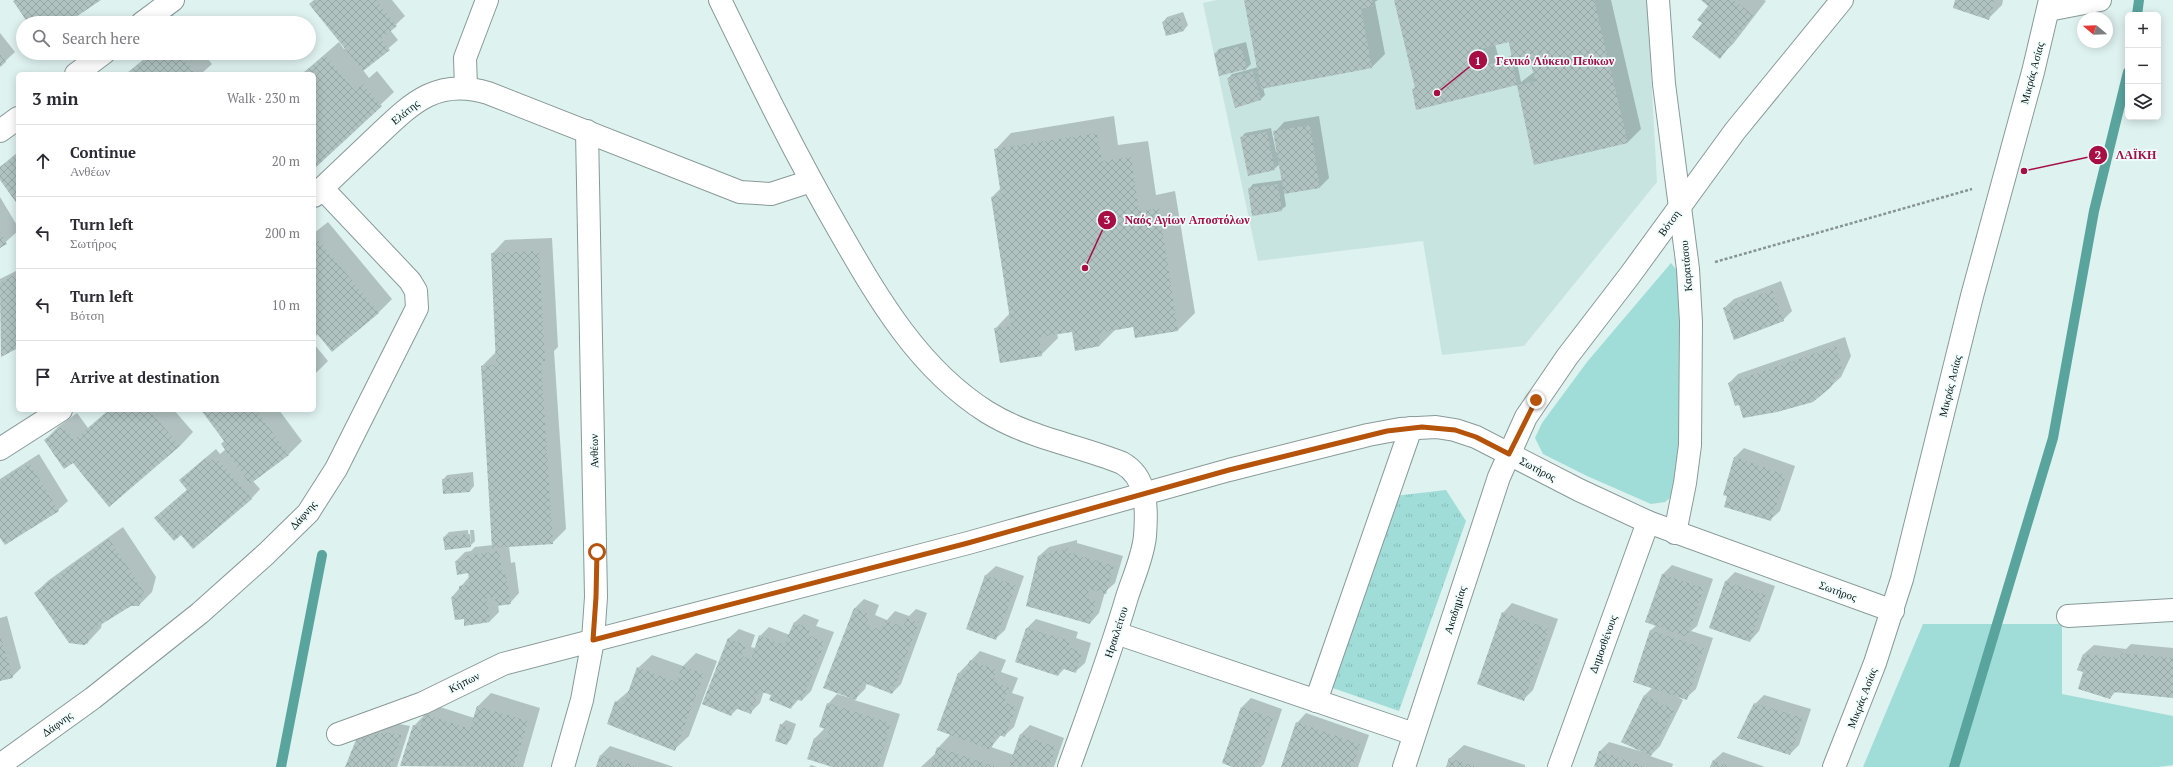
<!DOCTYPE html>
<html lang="en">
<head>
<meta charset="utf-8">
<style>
  :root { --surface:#fff; --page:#f2f2f3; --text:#2b2b33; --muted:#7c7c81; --line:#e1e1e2 }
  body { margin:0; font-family:"PT Serif",serif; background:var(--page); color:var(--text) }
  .controls { position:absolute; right:12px; top:12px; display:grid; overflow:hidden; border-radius:6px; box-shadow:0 2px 10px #0003 }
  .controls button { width:36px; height:36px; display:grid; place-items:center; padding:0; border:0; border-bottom:1px solid var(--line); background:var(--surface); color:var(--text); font:20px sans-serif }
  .compass { position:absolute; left:2077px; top:12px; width:36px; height:36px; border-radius:50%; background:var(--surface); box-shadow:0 2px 10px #0003; rotate:289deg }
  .stop { position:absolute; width:12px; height:12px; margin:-9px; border:3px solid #b45309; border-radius:50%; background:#fff }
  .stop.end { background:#b45309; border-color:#fff; box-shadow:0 1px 4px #0008 }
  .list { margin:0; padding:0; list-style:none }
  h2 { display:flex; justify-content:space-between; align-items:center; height:52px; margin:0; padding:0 16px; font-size:17px }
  h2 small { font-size:13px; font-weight:400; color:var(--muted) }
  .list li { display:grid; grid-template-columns:26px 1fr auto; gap:12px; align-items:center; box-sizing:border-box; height:72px; padding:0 16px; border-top:1px solid var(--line) }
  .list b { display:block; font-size:15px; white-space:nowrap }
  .list p { margin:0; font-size:13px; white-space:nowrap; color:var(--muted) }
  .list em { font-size:13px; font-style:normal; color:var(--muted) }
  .icon { flex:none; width:22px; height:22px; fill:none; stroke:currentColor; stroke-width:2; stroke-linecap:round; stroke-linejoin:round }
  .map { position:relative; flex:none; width:2173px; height:767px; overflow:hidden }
  .search { position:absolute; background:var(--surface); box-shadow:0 2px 10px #0003; left:16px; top:16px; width:300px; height:44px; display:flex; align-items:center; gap:10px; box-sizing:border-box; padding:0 14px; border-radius:22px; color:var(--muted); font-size:15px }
  .panel { position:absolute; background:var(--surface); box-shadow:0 2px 10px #0003; left:16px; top:72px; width:300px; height:340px; border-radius:6px }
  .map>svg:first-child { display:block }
</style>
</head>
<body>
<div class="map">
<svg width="2173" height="767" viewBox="0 0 2173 767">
  <defs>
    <pattern id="park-tufts" width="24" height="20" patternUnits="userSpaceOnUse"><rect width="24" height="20" fill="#a1ddd8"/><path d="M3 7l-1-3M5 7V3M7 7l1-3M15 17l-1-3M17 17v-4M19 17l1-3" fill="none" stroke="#89bdb8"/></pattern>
    <pattern id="building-cross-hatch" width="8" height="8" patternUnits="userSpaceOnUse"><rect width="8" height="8" fill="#b0c3c1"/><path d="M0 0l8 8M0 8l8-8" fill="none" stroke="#96a7a5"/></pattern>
  </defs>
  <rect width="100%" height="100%" fill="#def2f0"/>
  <path fill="#c8e4e1" d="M1217 0H1647L1657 182 1524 346 1442 355 1423 241 1258 261 1203 3Z"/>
  <g fill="#a1ddd8">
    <path d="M1671 263 1680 274 1683 336 1677 492 1665 502 1651 504 1587 476 1543 454 1535 438 1542 423 1587 362Z"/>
    <path d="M1923 624H2062V694L2173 716V765L2158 767H1863Z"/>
  </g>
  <path fill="url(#park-tufts)" d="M1446 490 1466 521 1399 711 1327 686 1394 496Z"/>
  <g fill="#0003" fill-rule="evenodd">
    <path d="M314 0H392L405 16 390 30 398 40 363 70 369 78 377 71 394 92 314 167V74H302L339 42 344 49 346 48Z"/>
    <path d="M1245 0H1378L1375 2 1385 54 1372 67 1263 88 1265 95 1261 99 1228 79 1232 74 1244 71 1243 69 1215 54 1219 49 1246 42 1251 64 1244 71 1258 67Z"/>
    <path d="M1395 0H1611L1641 129 1628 142 1535 164 1517 84 1489 90H1413L1416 86ZM1509 41 1512 56 1499 59 1495 44ZM1530 54 1534 72 1521 82 1516 57Z"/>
    <path d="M1703 0H1764L1766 1 1733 44 1719 57 1704 23 1710 6Z"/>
    <path d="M1956 0H2003L2002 5 1988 19Z"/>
    <path d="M1183 12 1188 25 1184 30 1163 22 1167 17Z"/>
    <path d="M173 15 180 23H163Z"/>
    <path d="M0 33 15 52 0 66Z"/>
    <path d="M151 53H203L212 64 201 74H126Z"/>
    <path d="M1114 116 1118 145 1148 141 1156 195 1175 191 1195 313 1178 330 1136 336 1134 326 1116 329 1100 345 1073 331 1057 333 1058 338 1041 355 995 329 1010 313 992 197 1001 188 995 150 1011 133Z"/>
    <path d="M1319 116 1329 178 1320 187 1284 193 1286 206 1281 210 1249 189 1253 184 1283 180 1280 164 1274 169 1241 138 1245 133 1271 128 1276 152 1278 151 1275 132 1284 122Z"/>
    <path d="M18 152V203L0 178V167Z"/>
    <path d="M0 197 18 227V231L0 247Z"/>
    <path d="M328 222 392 299 378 313 318 334 314 338V233Z"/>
    <path d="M552 238 558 347 554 351 566 529 552 543 509 546 511 563 515 562 519 593 510 603 498 605 499 612 490 621 464 618 452 597 469 577V571L456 561 465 552 471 551 475 547 493 545 482 366 496 352 492 254 505 240Z"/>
    <path d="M18 270V347L2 356 0 279Z"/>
    <path d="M1781 281 1792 311 1783 320 1724 308 1734 299Z"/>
    <path d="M1845 337 1851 356 1841 377 1831 386 1740 404 1729 383 1738 374Z"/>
    <path d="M314 344 328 361 314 375Z"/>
    <path d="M109 410H174L193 432 180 446 73 461 45 440 58 427 77 413 88 428Z"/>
    <path d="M202 410H279L302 441 288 455 253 481 260 489 251 499 155 518 188 489 190 471 216 449 220 454 226 449 225 441Z"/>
    <path d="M1744 448 1795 466 1780 511 1770 520 1724 494 1735 457Z"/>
    <path d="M39 454 68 501 58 510 0 536V479Z"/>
    <path d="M473 472 474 486 470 491 443 480 447 475Z"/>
    <path d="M123 527 156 577 152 592 139 605H131L102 623 101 628 88 642 35 593 49 580Z"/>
    <path d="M468 530 469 543H471L470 530H474L475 541 470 546 444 537 449 532Z"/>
    <path d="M1077 540V543L1123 556 1115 583 1105 592 1099 613 1090 623 1039 556 1049 547Z"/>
    <path d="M1672 565 1713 579 1697 626 1691 631 1713 638 1696 689 1686 698 1673 694 1683 700 1660 746 1650 756 1673 764 1672 767H1595L1600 751 1609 742 1647 753 1622 741 1645 695 1653 687 1651 630 1657 625 1646 621 1663 574Z"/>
    <path d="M996 566 1024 576 1005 630 995 639 967 629 986 575Z"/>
    <path d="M1735 572 1775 586 1759 631 1750 641 1726 581Z"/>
    <path d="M864 599 879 605 875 615 887 620 895 611 909 616 916 609 927 613 901 684 892 693 867 683 865 689 854 700 900 714 883 767H836L808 758 815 738 825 728 828 704 837 694 850 698 855 608Z"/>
    <path d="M1512 603 1558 619 1533 690 1524 699 1503 613Z"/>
    <path d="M804 614 819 620 816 626 834 632 811 691 802 700 799 699 791 708 773 694 764 691 760 703 750 713 738 708 731 715 703 704 729 638 739 629 755 635 751 647 755 648 760 636 769 627 790 635 794 623Z"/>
    <path d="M7 616 21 668 12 677 0 680V618Z"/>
    <path d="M1036 619 1078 632 1076 638 1091 643 1085 663 1075 672 1064 669 1058 675 1016 661 1027 628Z"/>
    <path d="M2131 644 2173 648V697L2116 691 2110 698 2084 672 2078 670 2084 654 2094 645 2126 649Z"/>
    <path d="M980 651 1006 660 1001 672 1018 678 1012 693 1024 697 1014 727 1004 736 1001 735 991 747 1014 755 1021 734 1030 725 1064 738 1054 767H921L936 753 938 748 951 734 939 730 959 673Z"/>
    <path d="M696 653 717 661 689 736 675 749 616 702 631 689 638 668 652 655 683 666Z"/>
    <path d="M491 693 540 708 523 767 401 766 414 726 434 705 474 718 478 706Z"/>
    <path d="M1764 695 1811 709 1799 745 1790 754 1755 704Z"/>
    <path d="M1251 698 1282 709 1264 764 1261 767H1235L1242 707Z"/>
    <path d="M1306 713 1369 735 1358 767H1282L1297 723Z"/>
    <path d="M786 720 796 724 791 739 787 744 781 725Z"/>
    <path d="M394 723 410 726 397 767H346L357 740 366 731Z"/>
    <path d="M1464 745 1525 765V767H1447L1450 758Z"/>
    <path d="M610 746 674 767H597L601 755Z"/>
    <path d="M1723 752 1765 767H1711L1713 761Z"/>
    <path d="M811 765 817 767H809Z"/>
  </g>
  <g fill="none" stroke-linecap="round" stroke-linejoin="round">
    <g stroke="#5aa49e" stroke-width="10">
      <path d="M2137 15 2139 0"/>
      <path d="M281 767 322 555"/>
      <path d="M1954 767 2053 438 2094 211 2128 72"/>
    </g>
  </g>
  <g fill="url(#building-cross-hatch)">
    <path d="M15 0H101L67 23H28L13 1Z"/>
    <path d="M314 0H376L397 26 381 39 390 50 363 71 309 4Z"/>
    <path d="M1244 0H1372L1373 6 1361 9 1372 68 1261 89Z"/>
    <path d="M1394 0H1594L1628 143 1534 165 1517 85 1535 81 1529 55 1512 60 1509 42 1480 49 1485 65 1512 60 1517 85 1416 110 1412 89 1415 88Z"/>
    <path d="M1701 0H1734L1753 15 1720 59 1692 37 1702 23 1697 20 1708 6Z"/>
    <path d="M1955 0H1995L1989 20 1953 8Z"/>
    <path d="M1179 16 1184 31 1166 36 1162 22Z"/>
    <path d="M1241 46 1247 69 1219 76 1214 53Z"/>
    <path d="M153 53H179L196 74H126Z"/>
    <path d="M0 54 6 62 0 67Z"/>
    <path d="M325 55 355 91 363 84 382 106 314 169V74H302Z"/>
    <path d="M1253 71 1261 100 1235 108 1227 78Z"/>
    <path d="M1310 125 1320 188 1284 194 1273 131Z"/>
    <path d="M1267 132 1275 170 1248 176 1240 137Z"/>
    <path d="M1097 133 1102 161 1131 157 1139 211 1159 208 1178 331 1135 338 1133 327 1099 333 1100 346 1075 351 1072 332 1039 337 1042 356 1000 363 994 328 1011 326 991 197 1001 195 994 149Z"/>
    <path d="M18 154V205L0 180V167Z"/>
    <path d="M1278 184 1282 211 1252 216 1248 188Z"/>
    <path d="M0 232 7 244 0 248Z"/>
    <path d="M314 235 379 313 332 352 314 330Z"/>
    <path d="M539 251 545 361H541L553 544 492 548 481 366 496 364 491 253Z"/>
    <path d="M16 274 18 278V348L1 357 0 283Z"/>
    <path d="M1772 290 1784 321 1734 340 1723 308Z"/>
    <path d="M1836 346 1842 366 1831 387 1813 402 1777 412 1743 418 1739 405 1735 406 1728 383Z"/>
    <path d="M109 410H149L180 446 109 507 73 463 64 469 44 440 63 426 74 440Z"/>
    <path d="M201 410H256L289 455 250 484 221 444 224 441Z"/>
    <path d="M216 457 252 499 193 549 181 535 174 541 154 518 187 490 179 480 206 458 210 462Z"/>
    <path d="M1734 457 1786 475 1771 521 1724 507 1727 496 1723 495Z"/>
    <path d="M29 463 59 511 5 545 0 538V481Z"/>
    <path d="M469 476 470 492 443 494 442 479Z"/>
    <path d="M470 534 471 547 445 550 443 537Z"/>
    <path d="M109 539 144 591 139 606H131L89 632 88 643 84 645 69 643 34 593Z"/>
    <path d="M1068 548V552L1114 566 1106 594 1089 589 1087 598 1096 601 1090 624 1026 606 1038 556Z"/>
    <path d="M499 551 502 572 505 571 511 604 496 606 495 597 487 598 490 622 464 626V619L455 620 451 597 460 595 459 586 470 584 468 573 457 575 455 561 465 560V556Z"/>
    <path d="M1662 574 1704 588 1687 637 1645 622Z"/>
    <path d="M985 575 1016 585 996 640 966 629Z"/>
    <path d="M1725 581 1766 595 1750 642 1709 628Z"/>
    <path d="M854 608 870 614 866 625 881 630 885 620 903 627 906 618 919 622 892 694 862 682 856 700 823 688Z"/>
    <path d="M1502 612 1549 629 1524 701 1477 684Z"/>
    <path d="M794 622 810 629 808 635 825 642 802 701 794 699 791 709 769 700 771 695 759 691 751 714 735 708 731 716 702 704 728 638 746 645 742 656 751 659 759 635 784 645Z"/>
    <path d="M1026 628 1070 641 1068 647 1082 652 1076 673 1061 668 1058 676 1015 662Z"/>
    <path d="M1650 630 1704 648 1687 700 1633 682Z"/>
    <path d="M0 634 13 678 0 681Z"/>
    <path d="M2121 653 2173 658V698L2113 692 2110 699 2078 689 2083 672 2077 670 2083 654 2120 658Z"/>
    <path d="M970 660 997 670 993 681 1009 688 1004 702 1016 707 1005 737 996 734 991 750 937 730 958 673 964 675Z"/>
    <path d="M682 666 704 674 675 751 607 724 615 701 624 704 637 667 676 682Z"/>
    <path d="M1644 695 1674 710 1651 756 1621 742Z"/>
    <path d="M827 703 891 723 878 767H832L807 759 814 738 825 742 829 730 819 727Z"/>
    <path d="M1754 703 1803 718 1790 755 1737 738Z"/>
    <path d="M477 706 528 721 514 767 400 766 413 725 420 727 424 714 470 729Z"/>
    <path d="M1241 707 1273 718 1257 767H1232L1222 763Z"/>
    <path d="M1296 722 1360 744 1353 767H1281Z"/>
    <path d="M780 724 792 729 787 745 775 741Z"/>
    <path d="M384 732 402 735 391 767H345L356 740Z"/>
    <path d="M1020 734 1056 747 1049 767 1009 766Z"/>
    <path d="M937 747 996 767H931Z"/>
    <path d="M1599 751 1646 767H1594Z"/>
    <path d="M600 755 623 762 638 767H596Z"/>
    <path d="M1449 758 1476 767H1446Z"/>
    <path d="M1713 760 1730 767H1710Z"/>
  </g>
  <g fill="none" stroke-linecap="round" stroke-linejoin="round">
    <defs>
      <g id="minor">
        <path d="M720 0C758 78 796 156 840 232 879 300 919 369 987 412 1029 438 1077 445 1122 463 1148 477 1147 510 1145 536 1143 557 1133 578 1127 597 1110 655 1089 711 1069 767"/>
        <path d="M1658 0 1664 84 1688 269 1691 322 1690 445 1685 483 1675 533"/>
        <path d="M2048 10 2100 0"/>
        <path d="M142 23 173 0"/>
        <path d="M76 74 104 53"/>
        <path d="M466 87 465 58 487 0"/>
        <path d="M0 131 18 118"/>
        <path d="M314 196C334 177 354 158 374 139 410 105 435 77 488 93L740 192 771 194 811 181"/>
        <path d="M0 449 61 410"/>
        <path d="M2068 616 2173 610"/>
        <path d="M1116 633 1414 734"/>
        <path d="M1316 701 1411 428"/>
        <path d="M338 734 423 703 503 664 968 543 1229 470 1368 435 1400 429 1436 427 1455 430 1476 437 1579 490 1648 522 1893 611"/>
        <path d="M0 765 93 698 200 613 266 554 308 513 336 469 417 308 416 291 410 281 322 188"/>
        <path d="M563 767 582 700 593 640 596 597 587 131"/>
        <path d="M1404 767 1499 477 1526 417 1567 357 1630 275 1735 131 1842 0"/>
        <path d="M1559 767 1648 522"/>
        <path d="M1834 767 1875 663 1902 579 1972 296 2033 72 2050 0"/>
      </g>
    </defs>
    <use href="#minor" stroke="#889a98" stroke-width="24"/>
    <path stroke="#869593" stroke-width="2.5" stroke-dasharray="3 2" stroke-linecap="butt" d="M1715 262 1972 189"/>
    <use href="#minor" stroke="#fff" stroke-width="22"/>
  </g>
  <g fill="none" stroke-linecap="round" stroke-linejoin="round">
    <path stroke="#b45309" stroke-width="5" d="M597 552 596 597 593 640 968 543 1229 470 1387 431 1422 427 1455 430 1476 437 1509 454 1536 400"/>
  </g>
  <g text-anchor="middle" stroke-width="3.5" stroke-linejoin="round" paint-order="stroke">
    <g font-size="11" fill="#0e1514" stroke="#effefd">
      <text transform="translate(2032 73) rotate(-75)" y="4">Μικράς Ασίας</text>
      <text transform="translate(405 112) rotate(-39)" y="4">Ελάτης</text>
      <text transform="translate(1669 223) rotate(-54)" y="4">Βότση</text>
      <text transform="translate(1686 266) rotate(-95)" y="4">Καρατάσου</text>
      <text transform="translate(1950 386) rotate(-76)" y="4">Μικράς Ασίας</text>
      <text transform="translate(594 451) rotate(-91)" y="4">Ανθέων</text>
      <text transform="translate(1538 469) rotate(28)" y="4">Σωτήρος</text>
      <text transform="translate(303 515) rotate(-49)" y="4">Δάφνης</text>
      <text transform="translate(1838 591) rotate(20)" y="4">Σωτήρος</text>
      <text transform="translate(1455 610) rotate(-72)" y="4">Ακαδημίας</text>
      <text transform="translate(1116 632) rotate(-72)" y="4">Ηρακλείτου</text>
      <text transform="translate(1603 644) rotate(-70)" y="4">Δημοσθένους</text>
      <text transform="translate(464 682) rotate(-27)" y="4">Κήπων</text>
      <text transform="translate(1862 698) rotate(-69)" y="4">Μικράς Ασίας</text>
      <text transform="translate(57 724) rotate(-36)" y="4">Δάφνης</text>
    </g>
  </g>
  <path fill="none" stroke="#a60e44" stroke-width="1.5" d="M1437 93L1478 60M2024 171L2098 155M1085 268L1107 220"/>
  <g fill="#a60e44" stroke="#effefd" stroke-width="1.5">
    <circle cx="1437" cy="93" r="4"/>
    <circle cx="2024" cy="171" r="4"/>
    <circle cx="1085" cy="268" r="4"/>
    <circle cx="1478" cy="60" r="10"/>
    <circle cx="2098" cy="155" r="10"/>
    <circle cx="1107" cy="220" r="10"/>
  </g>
  <g font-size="12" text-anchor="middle" font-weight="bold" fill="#fff">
    <text x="1478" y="65">1</text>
    <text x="2098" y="159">2</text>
    <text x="1107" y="224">3</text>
  </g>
  <g font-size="12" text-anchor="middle" font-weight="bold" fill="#a60e44" stroke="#effefd" stroke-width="3.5" stroke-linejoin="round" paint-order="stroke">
    <text x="1555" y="65">Γενικό Λύκειο Πεύκων</text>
    <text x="2136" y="159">ΛΑΪΚΗ</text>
    <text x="1187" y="224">Ναός Αγίων Αποστόλων</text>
  </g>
</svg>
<div class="controls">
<button>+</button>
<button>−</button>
<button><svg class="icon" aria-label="layers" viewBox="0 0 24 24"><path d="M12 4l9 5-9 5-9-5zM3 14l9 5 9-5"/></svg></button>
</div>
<svg class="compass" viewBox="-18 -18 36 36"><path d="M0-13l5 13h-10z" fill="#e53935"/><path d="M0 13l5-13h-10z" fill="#7c7c81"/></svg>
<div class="stop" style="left:597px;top:552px"></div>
<div class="stop end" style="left:1536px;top:400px"></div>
<div class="search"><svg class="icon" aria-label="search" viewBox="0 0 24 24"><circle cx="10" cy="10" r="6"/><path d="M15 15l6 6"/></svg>Search here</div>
<section class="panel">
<h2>3 min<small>Walk · 230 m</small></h2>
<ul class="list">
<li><svg class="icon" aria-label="ahead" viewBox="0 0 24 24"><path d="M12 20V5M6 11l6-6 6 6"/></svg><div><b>Continue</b><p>Ανθέων</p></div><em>20 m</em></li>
<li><svg class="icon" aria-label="left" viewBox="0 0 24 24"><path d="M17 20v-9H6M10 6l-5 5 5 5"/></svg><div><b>Turn left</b><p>Σωτήρος</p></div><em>200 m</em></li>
<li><svg class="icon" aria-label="left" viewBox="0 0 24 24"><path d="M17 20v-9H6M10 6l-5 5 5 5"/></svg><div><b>Turn left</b><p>Βότση</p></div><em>10 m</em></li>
<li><svg class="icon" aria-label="arrive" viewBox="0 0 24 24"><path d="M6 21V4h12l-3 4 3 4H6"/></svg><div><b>Arrive at destination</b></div></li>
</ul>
</section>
</div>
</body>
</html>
